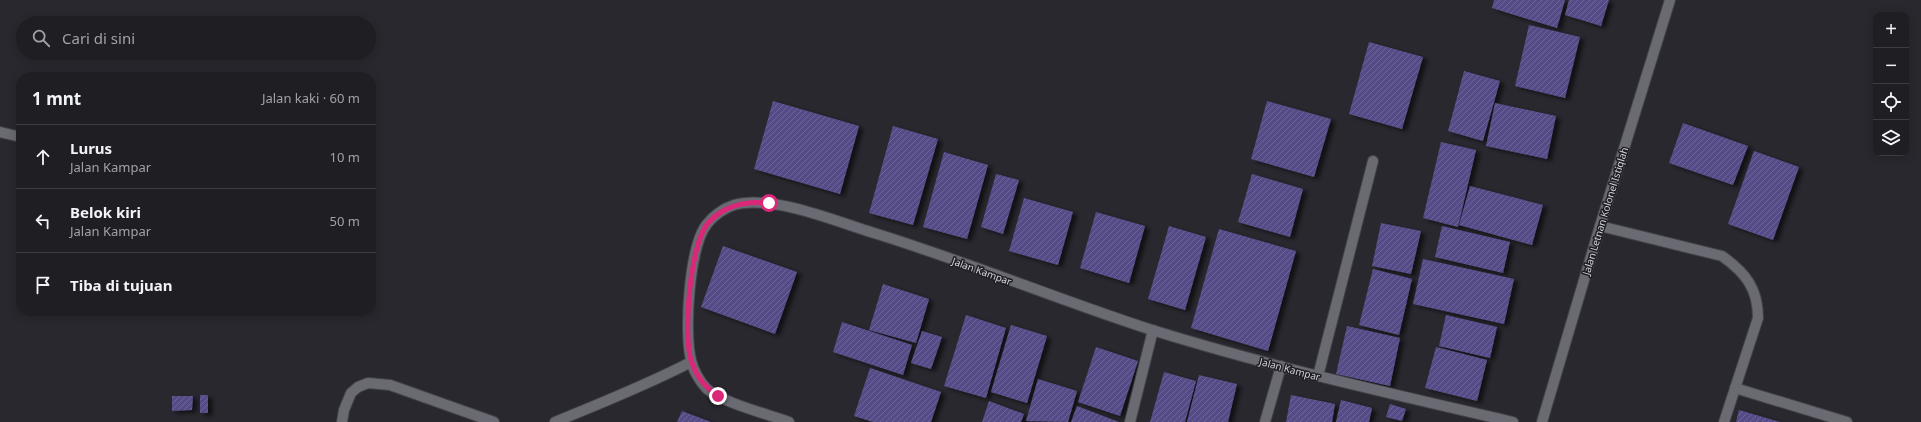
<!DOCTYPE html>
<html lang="id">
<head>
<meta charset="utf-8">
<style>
  :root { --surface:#1f1e23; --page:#27272b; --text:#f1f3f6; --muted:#a1a2a6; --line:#3c3c41 }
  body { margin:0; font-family:"Noto Sans",sans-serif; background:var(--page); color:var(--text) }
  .controls { position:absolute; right:12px; top:12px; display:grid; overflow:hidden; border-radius:8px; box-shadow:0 2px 10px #0003 }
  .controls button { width:36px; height:36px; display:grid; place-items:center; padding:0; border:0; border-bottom:1px solid var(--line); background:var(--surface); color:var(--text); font:20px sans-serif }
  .stop { position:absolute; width:12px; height:12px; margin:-9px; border:3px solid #db2777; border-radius:50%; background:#fff }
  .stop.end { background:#db2777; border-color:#fff; box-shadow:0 1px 4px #0008 }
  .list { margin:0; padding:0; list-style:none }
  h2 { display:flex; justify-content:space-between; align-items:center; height:52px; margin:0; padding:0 16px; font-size:17px }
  h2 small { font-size:13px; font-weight:400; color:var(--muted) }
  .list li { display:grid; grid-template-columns:26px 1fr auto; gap:12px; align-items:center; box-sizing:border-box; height:64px; padding:0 16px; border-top:1px solid var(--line) }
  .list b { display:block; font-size:15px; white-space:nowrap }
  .list p { margin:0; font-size:13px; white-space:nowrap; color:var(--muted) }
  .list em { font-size:13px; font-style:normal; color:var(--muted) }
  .icon { flex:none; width:22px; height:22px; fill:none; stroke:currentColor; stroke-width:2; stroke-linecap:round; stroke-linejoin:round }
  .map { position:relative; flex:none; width:1921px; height:422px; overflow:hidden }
  .search { position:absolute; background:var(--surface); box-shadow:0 2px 10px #0003; left:16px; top:16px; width:360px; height:44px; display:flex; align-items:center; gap:10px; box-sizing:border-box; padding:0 14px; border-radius:22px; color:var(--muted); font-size:15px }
  .panel { position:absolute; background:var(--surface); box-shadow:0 2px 10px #0003; left:16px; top:72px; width:360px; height:244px; border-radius:16px }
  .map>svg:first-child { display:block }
</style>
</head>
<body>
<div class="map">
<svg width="1921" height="422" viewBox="0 0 1921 422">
  <defs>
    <pattern id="building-hatch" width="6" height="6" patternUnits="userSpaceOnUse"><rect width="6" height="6" fill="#554c87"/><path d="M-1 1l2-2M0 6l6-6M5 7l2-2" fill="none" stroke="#6d6597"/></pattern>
    <filter id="shadow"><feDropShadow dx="4.5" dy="2.5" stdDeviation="2" flood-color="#0009"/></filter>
  </defs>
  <rect width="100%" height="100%" fill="#29282f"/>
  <g fill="url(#building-hatch)" filter="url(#shadow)">
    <path d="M1494 0H1565L1557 28 1492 8Z"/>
    <path d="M1569 0H1609L1601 26 1565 15Z"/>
    <path d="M1529 25 1580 37 1565 98 1515 86Z"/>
    <path d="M1369 42 1423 57 1402 129 1349 114Z"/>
    <path d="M1464 71 1500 81 1483 141 1448 131Z"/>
    <path d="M773 101 859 126 840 194 754 169Z"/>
    <path d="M1267 101 1331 119 1314 177 1251 159Z"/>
    <path d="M1495 103 1556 116 1547 159 1486 146Z"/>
    <path d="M1683 123 1748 146 1733 185 1669 163Z"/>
    <path d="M893 126 938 139 913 225 869 213Z"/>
    <path d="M1441 142 1476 150 1458 227 1423 218Z"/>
    <path d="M1754 151 1799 167 1773 240 1728 224Z"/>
    <path d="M944 152 988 165 967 239 923 227Z"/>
    <path d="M996 174 1019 180 1003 234 981 227Z"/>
    <path d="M1252 174 1303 189 1290 237 1238 222Z"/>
    <path d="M1470 186 1543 205 1532 245 1459 225Z"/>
    <path d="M1024 198 1073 212 1058 265 1009 251Z"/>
    <path d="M1096 212 1145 226 1129 283 1080 268Z"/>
    <path d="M1381 223 1421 231 1411 274 1372 266Z"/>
    <path d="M1169 226 1206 237 1185 310 1148 299Z"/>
    <path d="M1442 226 1510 242 1503 273 1435 257Z"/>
    <path d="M1219 229 1296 251 1268 351 1191 328Z"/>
    <path d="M723 246 797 272 775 334 701 307Z"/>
    <path d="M1423 259 1514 279 1504 324 1413 304Z"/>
    <path d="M1373 269 1412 279 1399 335 1359 325Z"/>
    <path d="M883 284 929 299 916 343 869 330Z"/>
    <path d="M966 315 1006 328 986 398 944 386Z"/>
    <path d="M1446 315 1497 327 1490 358 1439 346Z"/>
    <path d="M842 322 912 345 903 375 833 352Z"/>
    <path d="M1011 325 1047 336 1027 403 991 392Z"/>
    <path d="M1347 326 1400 338 1390 386 1336 374Z"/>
    <path d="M922 331 942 337 931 369 911 363Z"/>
    <path d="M1096 347 1138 361 1120 416 1078 402Z"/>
    <path d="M1436 347 1487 360 1477 401 1425 388Z"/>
    <path d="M870 368 941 392 931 422H873L854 416Z"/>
    <path d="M1164 372 1196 381 1185 422H1150Z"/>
    <path d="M1199 375 1237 384 1228 422H1187Z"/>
    <path d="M1038 379 1077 391 1068 422 1026 421Z"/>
    <rect x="200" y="395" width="8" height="18"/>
    <path d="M1291 395 1335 404 1332 422H1286Z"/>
    <path d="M172 396H193L192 410 172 411Z"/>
    <path d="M1341 400 1372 408 1369 422H1336Z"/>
    <path d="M989 401 1024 414 1021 422H982Z"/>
    <path d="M1390 404 1406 409 1402 421 1386 417Z"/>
    <path d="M1077 406 1119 422H1071Z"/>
    <path d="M1739 410 1780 422H1736Z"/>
    <path d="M682 411 711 422H677Z"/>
  </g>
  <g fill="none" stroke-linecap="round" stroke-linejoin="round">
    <defs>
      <g id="minor">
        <path d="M0 132 21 137"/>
        <path d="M1600 226 1722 256C1746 273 1758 289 1758 318L1724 422"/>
        <path d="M1318 376 1373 161"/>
        <path d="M1735 388 1847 422"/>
        <path d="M342 422 344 410 351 393 358 387 368 383 390 385 494 422"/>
        <path d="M555 422C601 403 647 385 691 362"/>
        <path d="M789 422C768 414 723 403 707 389 700 382 693 370 691 360 684 333 689 246 707 224 713 216 724 208 734 205 772 194 837 222 874 233 968 262 1059 300 1152 330 1271 367 1392 394 1513 422"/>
        <path d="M1130 422 1153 330"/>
        <path d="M1265 422 1281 366"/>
        <path d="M1542 422 1600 226 1670 0"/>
      </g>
    </defs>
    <use href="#minor" stroke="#434349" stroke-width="12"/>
    <use href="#minor" stroke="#6a6a72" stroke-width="10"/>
  </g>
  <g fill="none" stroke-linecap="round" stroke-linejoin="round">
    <path stroke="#db2777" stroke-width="5" d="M718 396C706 388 697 378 692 363 682 339 690 243 708 223 724 205 745 201 769 203"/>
  </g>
  <g text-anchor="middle" stroke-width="3" stroke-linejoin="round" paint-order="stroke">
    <g font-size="10" fill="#d3d2d7" stroke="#1f1e25">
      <text transform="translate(1605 211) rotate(-73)" y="4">Jalan Letnan Kolonel Istiqlah</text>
      <text transform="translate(982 271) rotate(20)" y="4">Jalan Kampar</text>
      <text transform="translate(1290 369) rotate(15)" y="4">Jalan Kampar</text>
    </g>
  </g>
</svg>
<div class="controls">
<button>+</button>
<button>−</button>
<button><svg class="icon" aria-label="locate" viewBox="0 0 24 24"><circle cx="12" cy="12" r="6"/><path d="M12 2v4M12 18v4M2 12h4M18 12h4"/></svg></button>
<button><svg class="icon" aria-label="layers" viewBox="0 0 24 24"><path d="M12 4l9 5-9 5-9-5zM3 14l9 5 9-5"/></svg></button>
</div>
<div class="stop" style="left:769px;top:203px"></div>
<div class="stop end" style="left:718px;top:396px"></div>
<div class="search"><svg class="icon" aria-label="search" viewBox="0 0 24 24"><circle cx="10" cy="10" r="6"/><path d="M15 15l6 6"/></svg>Cari di sini</div>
<section class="panel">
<h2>1 mnt<small>Jalan kaki · 60 m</small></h2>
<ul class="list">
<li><svg class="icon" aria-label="ahead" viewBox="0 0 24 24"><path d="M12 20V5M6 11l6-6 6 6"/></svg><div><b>Lurus</b><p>Jalan Kampar</p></div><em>10 m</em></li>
<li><svg class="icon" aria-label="left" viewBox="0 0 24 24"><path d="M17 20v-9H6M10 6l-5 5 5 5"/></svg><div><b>Belok kiri</b><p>Jalan Kampar</p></div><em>50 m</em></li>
<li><svg class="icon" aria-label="arrive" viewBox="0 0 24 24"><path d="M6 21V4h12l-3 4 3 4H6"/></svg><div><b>Tiba di tujuan</b></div></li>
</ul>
</section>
</div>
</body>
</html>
